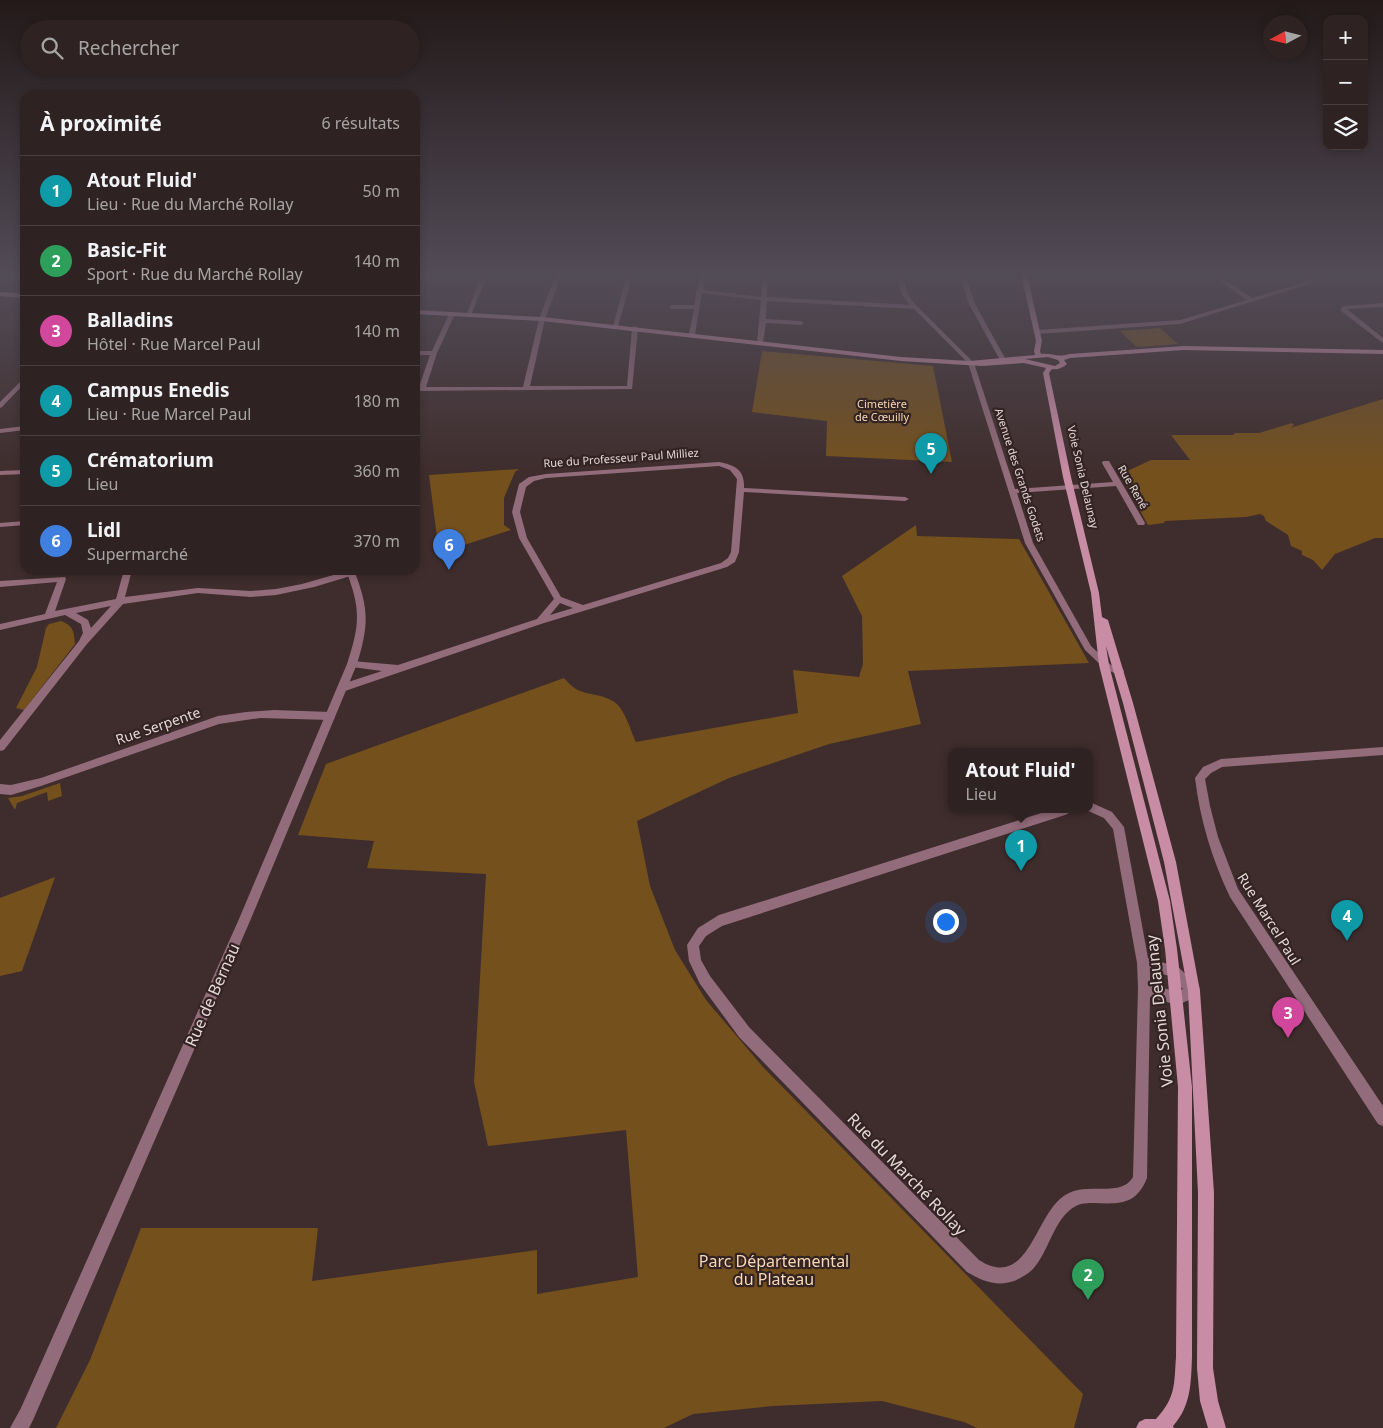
<!DOCTYPE html>
<html lang="fr">
<head>
<meta charset="utf-8">
<style>
  :root { --surface:#2f2222; --page:#3b2f2f; --text:#f1f3f6; --muted:#a7a4a5; --line:#4a3f40; --accent:#4bd677 }
  body { margin:0; font-family:"Noto Sans",sans-serif; background:var(--page); color:var(--text) }
  .controls { position:absolute; right:15px; top:15px; display:grid; overflow:hidden; border-radius:10px; box-shadow:0 2px 8px #0003 }
  .controls button { width:45px; height:45px; display:grid; place-items:center; padding:0; border:0; border-bottom:1px solid var(--line); background:var(--surface); color:var(--text); font:25px sans-serif }
  .compass { position:absolute; left:1263px; top:15px; width:45px; height:45px; border-radius:50%; background:var(--surface); box-shadow:0 2px 8px #0003; rotate:263deg }
  .you { position:absolute; left:945px; top:921px; width:18px; height:18px; margin:-12px; border:4px solid #fff; border-radius:50%; background:#1a73e8; box-shadow:0 0 0 8px #1a73e833 }
  .badge { display:grid; place-items:center; width:32px; height:32px; border-radius:50%; background:var(--accent); color:#fff; font-size:16px; font-weight:700 }
  .pin { position:absolute; translate:-50% -41px; filter:drop-shadow(0 1px 2px #0008) }
  .pin::after { content:''; position:absolute; top:26px; width:18px; height:15px; background:inherit; clip-path:polygon(0 0,100% 0,50% 100%) }
  .popup { position:absolute; left:948px; top:748px; width:145px; height:65px; box-sizing:border-box; display:grid; place-content:center; border-radius:10px; background:var(--surface); filter:drop-shadow(0 1px 4px #0005); font-size:16px; white-space:nowrap; color:var(--muted) }
  .popup b { font-size:19px; color:var(--text) }
  .popup::after { content:''; position:absolute; left:50%; top:100%; margin-left:-10px; border:10px solid transparent; border-top-color:var(--surface) }
  .list { margin:0; padding:0; list-style:none }
  h2 { display:flex; justify-content:space-between; align-items:center; height:65px; margin:0; padding:0 20px; font-size:21px }
  h2 small { font-size:16px; font-weight:400; color:var(--muted) }
  .list li { display:grid; grid-template-columns:32px 1fr auto; gap:15px; align-items:center; box-sizing:border-box; height:70px; padding:0 20px; border-top:1px solid var(--line) }
  .list b { display:block; font-size:19px; white-space:nowrap }
  .list p { margin:0; font-size:16px; white-space:nowrap; color:var(--muted) }
  .list em { font-size:16px; font-style:normal; color:var(--muted) }
  .icon { flex:none; width:28px; height:28px; fill:none; stroke:currentColor; stroke-width:2; stroke-linecap:round; stroke-linejoin:round }
  .map { position:relative; flex:none; width:1383px; height:1428px; overflow:hidden }
  .search { position:absolute; background:var(--surface); box-shadow:0 2px 8px #0003; left:20px; top:20px; width:400px; height:55px; display:flex; align-items:center; gap:12px; box-sizing:border-box; padding:0 18px; border-radius:28px; color:var(--muted); font-size:19px }
  .panel { position:absolute; background:var(--surface); box-shadow:0 2px 8px #0003; left:20px; top:90px; width:400px; height:485px; border-radius:15px }
  .map>svg:first-child { display:block }
</style>
</head>
<body>
<div class="map">
<svg width="1383" height="1428" viewBox="0 0 1383 1428">
  <rect width="100%" height="100%" fill="#3f2d2d"/>
  <g fill="#74501c">
    <path d="M1160 328 1178 344 1137 347 1120 331Z"/>
    <path d="M762 351 933 366 952 462 826 456 827 421 752 412Z"/>
    <path d="M1383 399V538H1375L1335 554 1322 570 1313 560 1302 555V551L1291 546 1288 535 1266 521 1264 516 1260 514 1246 517 1165 521 1164 523 1148 525 1123 480 1125 472 1151 460H1190L1171 435H1233L1235 433H1259L1292 423 1294 425 1290 428Z"/>
    <path d="M519 469 515 472 504 498V525L511 530 439 553 429 475Z"/>
    <path d="M916 525 917 536 1019 539 1089 663 908 671 921 724 829 744 729 778 637 821 650 886 675 950 706 1000 763 1067 1083 1394 1074 1428H977L964 1422 882 1401 773 1406 693 1414 664 1428H56L90 1360 141 1228H318L312 1281 537 1250V1294L638 1277 626 1130 488 1146 474 1082 486 874 367 868 374 841 298 835 326 764 564 678C581 699 593 690 613 701 625 708 630 730 636 742L798 713 793 670 859 677 863 664 862 616 842 576Z"/>
    <path d="M61 621C74 626 74 632 75 644L24 710 16 708 37 667 46 628 49 624Z"/>
    <path d="M60 783 62 796 48 801 47 792 17 803 15 810 8 798 22 796Z"/>
    <path d="M55 877 22 971 0 976V898Z"/>
  </g>
  <g fill="none" stroke-linecap="round" stroke-linejoin="round">
    <g fill="#936c7b" fill-rule="evenodd">
      <path d="M415 274H419L415 278Z"/>
      <path d="M482 274H488L471 315 466 316Z"/>
      <path d="M556 274H562L545 319 530 386H627L632 328 635 326 638 328 632 389 415 391V387H419L430 355H415V351H432L449 314 452 312 455 314 437 353 426 387H523L539 319Z"/>
      <path d="M627 274H633L618 326 613 327Z"/>
      <path d="M700 274H706L703 290 761 297 762 274H768L767 297 915 305 918 307 915 309 767 301 766 319 801 321 804 323 801 325 766 323 763 342 760 344 757 342 761 300 702 293 695 334 692 336 689 334 694 309H672L669 307 672 305H694Z"/>
      <path d="M959 274H965L975 304 1006 360 1005 361 1000 360 969 304Z"/>
      <path d="M1209 274H1216L1252 298 1307 282 1294 274H1301L1312 280 1332 274H1341L1180 324 1037 334 1034 332 1037 330 1180 320 1247 300Z"/>
      <path d="M1383 303V307L1347 309 1383 338V343L1341 311V308L1344 306Z"/>
      <path d="M971 361 974 363 1015 489 1113 482 1102 463 1103 461H1109L1145 523 1144 525H1138L1116 486 1017 493 1033 543 1091 646 1111 665 1122 668 1124 671 1122 674 1119 675 1105 669 1085 650 1025 543 968 363Z"/>
      <path d="M25 377V383L2 407 0 408V402Z"/>
      <path d="M25 426V430L0 433V429Z"/>
      <path d="M719 462C735 465 745 470 744 488L905 497 909 499 905 501 744 492 739 552 735 562 727 567 541 624 345 691H339L337 688 339 685 382 671 352 667 349 666 347 664 349 662 352 661 398 665 537 619 554 599 519 538 512 512 519 484 529 477 546 474ZM719 466 730 470 737 479 731 552 728 558 721 563 583 605 561 597 527 538 520 512 526 487 534 481 546 478ZM560 603 573 608 550 615Z"/>
      <path d="M25 470V474L0 475V471Z"/>
      <path d="M25 521V525L0 527V523Z"/>
      <path d="M124 570H132L125 597 198 588 251 591 276 589 302 584 351 570 355 573 354 575 314 587 276 595 251 597 198 593 123 604 87 644 4 750 0 751V740L79 641 83 633 81 624 65 615 0 630V624L45 614 57 582 0 587V581L65 577 66 579 55 611 116 599ZM111 606 91 628 88 620 76 613Z"/>
      <path d="M274 710 330 712 334 713 335 716 334 719 330 720 260 718 219 724 41 786 11 795 0 794V784L11 785 41 778 218 716 246 712Z"/>
      <path d="M1383 747V755L1222 767 1211 773 1205 779 1210 806 1218 837 1238 889 1383 1106V1126L1378 1124 1230 897C1212 859 1200 820 1195 778L1203 767 1221 759Z"/>
      <path d="M1090 802 1112 812 1124 827 1148 958 1178 967 1199 986 1200 991 1199 996 1177 1005 1150 997 1147 1178C1136 1205 1120 1204 1094 1203 1088 1203 1081 1203 1076 1206 1054 1217 1049 1252 1033 1269 1028 1274 1021 1278 1014 1281 997 1287 982 1281 967 1272L739 1037 700 984 689 961 687 945 698 928 719 915 1051 810H1070L1069 813 1065 815 722 926 706 936 699 946 701 960 710 976 749 1027 979 1260C1026 1290 1034 1222 1060 1199 1082 1178 1120 1200 1133 1177L1138 988 1137 963 1113 829 1104 818 1086 810H1090ZM1150 971 1170 976 1183 989 1177 992 1150 984Z"/>
    </g>
    <g fill="#936c7b" fill-rule="evenodd">
      <path d="M897 274H903L907 293 913 302 973 362V364H969L909 304 901 293Z"/>
      <path d="M346 570H354C369 609 369 624 357 664L250 921 33 1420 29 1428H10L21 1408 239 919 347 664C360 624 361 610 346 570Z"/>
    </g>
    <g fill="#c98ca5" fill-rule="evenodd">
      <path d="M1021 274H1027L1042 341 1040 351 1041 354C1053 353 1057 358 1069 354L1184 346 1383 350V354L1184 350 1070 358 1064 360 1067 364C1063 368 1057 370 1052 369L1049 373 1071 477 1099 593 1102 617 1108 620 1133 703 1176 862 1200 991 1214 1193 1213 1368 1218 1401 1226 1428H1208L1200 1401 1197 1368 1198 1193 1188 991 1164 862 1123 703 1106 646 1109 665 1170 901 1177 949 1192 1087V1357C1191 1383 1191 1406 1173 1426L1174 1428H1136L1139 1422 1145 1419H1156C1176 1397 1174 1385 1176 1357L1178 1087 1165 949 1158 901 1099 665 1091 593 1063 477 1043 373 1046 368 1024 363 982 366 901 361 542 321 415 314V310L542 317 901 357 970 361 1035 355 1034 351 1036 341ZM1048 357 1058 360 1060 363 1055 366 1025 359Z"/>
      <path d="M0 292 25 294V298L0 296Z"/>
    </g>
  </g>
  <linearGradient id="sky" x2="0" y2="1"><stop stop-color="#231919"/><stop offset="0.58" stop-color="#524c57"/><stop offset="1" stop-color="#524c57" stop-opacity="0"/></linearGradient>
  <rect width="1383" height="474" fill="url(#sky)"/>
  <g text-anchor="middle" stroke-width="4.5" stroke-linejoin="round" paint-order="stroke">
    <g font-size="11" fill="#f6d8b3" stroke="#342323">
      <text x="882" y="408">Cimetière<tspan x="882" dy="13">de Cœuilly</tspan></text>
    </g>
    <g font-size="11" fill="#e3d7d7" stroke="#342323">
      <text transform="translate(621 458) rotate(-4)" y="4">Rue du Professeur Paul Milliez</text>
      <text transform="translate(1020 475) rotate(72)" y="4">Avenue des Grands Godets</text>
      <text transform="translate(1083 477) rotate(77)" y="4">Voie Sonia Delaunay</text>
      <text transform="translate(1133 487) rotate(60)" y="4">Rue René</text>
    </g>
    <g font-size="14" fill="#e3d7d7" stroke="#342323">
      <text transform="translate(158 726) rotate(-19)" y="5">Rue Serpente</text>
      <text transform="translate(1269 919) rotate(58)" y="5">Rue Marcel Paul</text>
    </g>
    <g font-size="16" fill="#e3d7d7" stroke="#342323">
      <text transform="translate(212 995) rotate(-66)" y="6">Rue de Bernau</text>
      <text transform="translate(1159 1011) rotate(-96)" y="6">Voie Sonia Delaunay</text>
      <text transform="translate(907 1174) rotate(46)" y="6">Rue du Marché Rollay</text>
    </g>
    <g font-size="16" fill="#f6d8b3" stroke="#342323">
      <text x="774" y="1267">Parc Départemental<tspan x="774" dy="18">du Plateau</tspan></text>
    </g>
  </g>
</svg>
<div class="controls">
<button>+</button>
<button>−</button>
<button><svg class="icon" aria-label="layers" viewBox="0 0 24 24"><path d="M12 4l9 5-9 5-9-5zM3 14l9 5 9-5"/></svg></button>
</div>
<svg class="compass" viewBox="-18 -18 36 36"><path d="M0-13l5 13h-10z" fill="#e53935"/><path d="M0 13l5-13h-10z" fill="#a7a4a5"/></svg>
<div class="you"></div>
<div class="pin badge" style="left:1021px;top:871px;background:#0f9aa8">1</div>
<div class="popup"><b>Atout Fluid'</b>Lieu</div>
<div class="pin badge" style="left:1088px;top:1300px;background:#2e9e5b">2</div>
<div class="pin badge" style="left:1288px;top:1038px;background:#d1479c">3</div>
<div class="pin badge" style="left:1347px;top:941px;background:#0f9aa8">4</div>
<div class="pin badge" style="left:931px;top:474px;background:#0f9aa8">5</div>
<div class="pin badge" style="left:449px;top:570px;background:#3f7fe0">6</div>
<div class="search"><svg class="icon" aria-label="search" viewBox="0 0 24 24"><circle cx="10" cy="10" r="6"/><path d="M15 15l6 6"/></svg>Rechercher</div>
<section class="panel">
<h2>À proximité<small>6 résultats</small></h2>
<ul class="list">
<li><span class="badge" style="background:#0f9aa8">1</span><div><b>Atout Fluid'</b><p>Lieu · Rue du Marché Rollay</p></div><em>50 m</em></li>
<li><span class="badge" style="background:#2e9e5b">2</span><div><b>Basic-Fit</b><p>Sport · Rue du Marché Rollay</p></div><em>140 m</em></li>
<li><span class="badge" style="background:#d1479c">3</span><div><b>Balladins</b><p>Hôtel · Rue Marcel Paul</p></div><em>140 m</em></li>
<li><span class="badge" style="background:#0f9aa8">4</span><div><b>Campus Enedis</b><p>Lieu · Rue Marcel Paul</p></div><em>180 m</em></li>
<li><span class="badge" style="background:#0f9aa8">5</span><div><b>Crématorium</b><p>Lieu</p></div><em>360 m</em></li>
<li><span class="badge" style="background:#3f7fe0">6</span><div><b>Lidl</b><p>Supermarché</p></div><em>370 m</em></li>
</ul>
</section>
</div>
</body>
</html>
